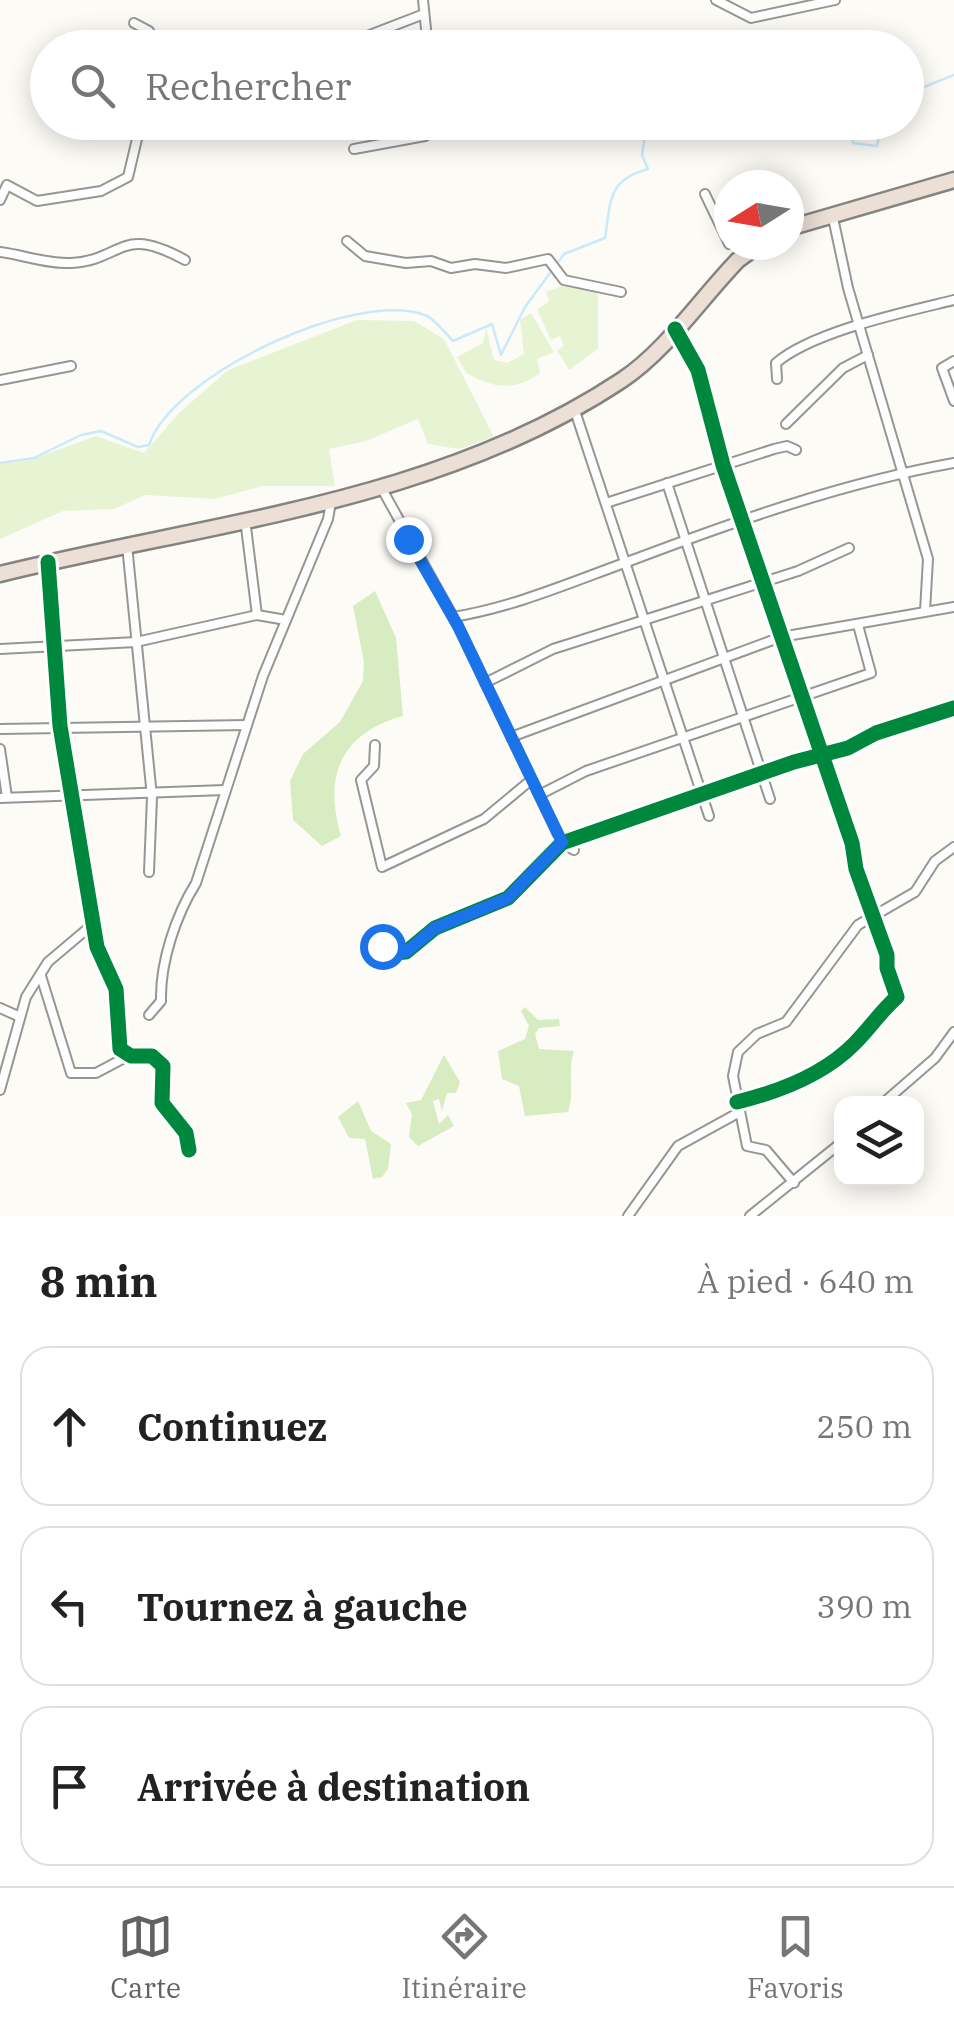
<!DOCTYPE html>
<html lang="fr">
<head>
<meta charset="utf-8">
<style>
  :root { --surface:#fff; --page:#f6f6f6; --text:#222; --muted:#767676; --line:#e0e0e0; --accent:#636260 }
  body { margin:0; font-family:"IBM Plex Serif",serif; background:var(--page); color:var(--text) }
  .controls { position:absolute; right:30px; bottom:30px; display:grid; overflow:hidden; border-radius:20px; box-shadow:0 5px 25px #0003 }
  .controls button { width:90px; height:90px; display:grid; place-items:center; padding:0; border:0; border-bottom:2px solid var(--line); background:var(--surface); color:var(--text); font:50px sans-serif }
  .compass { position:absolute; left:714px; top:170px; width:90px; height:90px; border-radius:50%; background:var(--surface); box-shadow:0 5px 25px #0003; rotate:259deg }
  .stop { position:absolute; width:30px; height:30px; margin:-22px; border:8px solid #1a73e8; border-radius:50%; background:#fff }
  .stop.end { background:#1a73e8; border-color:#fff; box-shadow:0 2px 10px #0008 }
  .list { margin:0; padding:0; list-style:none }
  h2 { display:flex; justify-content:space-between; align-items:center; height:130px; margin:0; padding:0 40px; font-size:42px }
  h2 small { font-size:32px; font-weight:400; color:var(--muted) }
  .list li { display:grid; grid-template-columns:65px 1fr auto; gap:30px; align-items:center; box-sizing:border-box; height:160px; margin:0 20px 20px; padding:0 20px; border:2px solid var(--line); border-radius:30px }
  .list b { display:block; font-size:38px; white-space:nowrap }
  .list em { font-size:32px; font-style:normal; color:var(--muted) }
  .icon { flex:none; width:55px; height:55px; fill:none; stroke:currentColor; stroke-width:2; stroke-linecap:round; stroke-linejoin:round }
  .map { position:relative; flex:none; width:954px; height:1216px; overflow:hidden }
  .search { position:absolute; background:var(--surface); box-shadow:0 5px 25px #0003; left:30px; right:30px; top:30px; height:110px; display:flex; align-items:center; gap:25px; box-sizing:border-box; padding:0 35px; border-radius:55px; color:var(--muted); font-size:38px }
  .sheet { height:670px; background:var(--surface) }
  nav { display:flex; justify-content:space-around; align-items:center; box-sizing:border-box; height:140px; border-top:2px solid var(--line); background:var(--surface); font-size:28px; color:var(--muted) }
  nav a { display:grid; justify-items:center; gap:5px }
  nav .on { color:var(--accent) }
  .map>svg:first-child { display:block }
</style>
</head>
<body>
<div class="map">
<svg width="954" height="1216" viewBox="0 0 954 1216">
  <rect width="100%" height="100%" fill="#fcfbf6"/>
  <g fill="#e7f4d4">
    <path d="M564 285 587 286 598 292V349L569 370 557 350 564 346 560 336 551 340 537 310 549 301 546 292Z"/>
    <path d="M531 313 554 352 537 359 540 373C514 392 493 388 466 373L457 357 483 343 486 328 494 360 507 363 524 354 520 320Z"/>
    <path d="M357 320 414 321 444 339 494 437 459 449 428 444 418 419 366 441 329 449 335 486H262L215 499 145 495 114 509 63 511 0 539V464L27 461 96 436 144 453 180 412 228 370Z"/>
  </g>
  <g fill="#d8ecc1">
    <path d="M375 591 396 638 403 716C341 733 323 776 341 836L322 846 293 820 290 781 303 754 340 722 363 681 364 662 353 606Z"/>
    <path d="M525 1007 538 1020 559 1019 560 1026 539 1028 535 1034 539 1049 574 1051C567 1072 575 1092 568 1112L525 1116 519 1086 502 1079 498 1051 525 1039 529 1026 521 1011Z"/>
    <path d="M444 1055 460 1082 456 1093H447L442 1111 439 1099 433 1101 439 1124 448 1115 454 1126 418 1146 409 1137 412 1114 406 1103 421 1100Z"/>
    <path d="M358 1101 371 1131 391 1144 388 1169 382 1177 373 1179 365 1139 349 1138 338 1117Z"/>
  </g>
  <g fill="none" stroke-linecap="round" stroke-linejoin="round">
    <g stroke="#c9eafa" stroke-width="2.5">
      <path d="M906 112 924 87 954 75"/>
      <path d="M853 122V143L877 146 882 122"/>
      <path d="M0 463 34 458 81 435 101 431 138 447 149 445C172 375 355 289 425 315 435 319 445 333 453 341L492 324 501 355 525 307 564 254 605 238C611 201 607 180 648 169L642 155 646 127 655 122"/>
    </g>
    <defs>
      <g id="street">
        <path d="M423 0 428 48"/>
        <path d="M716 0 751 18 835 0"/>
        <path d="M134 23 149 31 159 48"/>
        <path d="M277 48 354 41 424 14"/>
        <path d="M354 149 425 136V122"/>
        <path d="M705 194 729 244"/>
        <path d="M0 200 7 185 37 201 101 191 128 177 141 122"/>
        <path d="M832 213 848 288 928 559 925 611"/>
        <path d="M347 241 365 256 406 263 431 261 451 268 475 264 506 268 548 259 564 280 621 292"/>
        <path d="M0 252C24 255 46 264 71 263 124 260 119 224 185 260"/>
        <path d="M675 329 698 370 723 465 852 843 856 869 887 955V968L897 997C881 1011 870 1028 855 1043 824 1075 778 1092 737 1102"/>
        <path d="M954 361 942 368 954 401"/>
        <path d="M777 379 776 363C814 331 905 312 954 300"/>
        <path d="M0 380 71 366"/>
        <path d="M574 408 709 816"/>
        <path d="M786 424 843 368 868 355"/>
        <path d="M667 483 770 799"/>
        <path d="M382 489 458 626 562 843 574 850"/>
        <path d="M606 503 774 449 787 446 796 450"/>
        <path d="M245 519 257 615"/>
        <path d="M127 545 152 797 149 872"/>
        <path d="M48 562 60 726 97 947 116 989 120 1049 131 1056H152L163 1066 162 1103 186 1133 189 1150"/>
        <path d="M453 617C514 607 569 583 627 562 733 522 842 483 954 463"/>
        <path d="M0 649 136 642 257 615 286 620"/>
        <path d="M485 683 553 649 798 571 849 548"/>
        <path d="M0 729 247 725"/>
        <path d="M511 737 781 637 954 607"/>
        <path d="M375 745 374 766 361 780 382 867 484 819 531 780"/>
        <path d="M0 749 7 797"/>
        <path d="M539 795 586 771 871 673 858 625"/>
        <path d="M0 798 225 790"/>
        <path d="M382 946 390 953 406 952 435 928 508 898 562 843 794 762 848 748 876 733 954 708"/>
        <path d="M41 976 71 1073H96L130 1055"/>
        <path d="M0 1008 18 1016"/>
        <path d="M149 1015 161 1001C160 962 176 915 196 883L263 676 328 519 331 502"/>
        <path d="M0 1090 26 997 48 962 93 924"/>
        <path d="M882 1104 935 1058 954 1032"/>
        <path d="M794 1183 766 1150 747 1146 733 1076 738 1052 757 1034 786 1022 858 925 915 892 935 861 954 847"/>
        <path d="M628 1216 678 1146 738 1113"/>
        <path d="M750 1216 842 1142"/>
      </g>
      <g id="highway">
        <path d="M789 228 954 180"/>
        <path d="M0 574C210 522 437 503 622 380 666 351 701 298 738 260L759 245"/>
      </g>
    </defs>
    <use href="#street" stroke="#969694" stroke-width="12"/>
    <use href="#highway" stroke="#848381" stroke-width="19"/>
    <use href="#street" stroke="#fffefe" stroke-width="8"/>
    <use href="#highway" stroke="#ebdfd6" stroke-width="14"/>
    <defs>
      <g id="cycleway">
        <path d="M675 329 698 370 723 465 852 843 856 869 887 955V968L897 997C881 1011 870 1028 855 1043 824 1075 778 1092 737 1102"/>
        <path d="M48 562 60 726 97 947 116 989 120 1049 131 1056H152L163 1066 162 1103 186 1133 189 1150"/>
        <path d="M382 946 390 953 406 952 435 928 508 898 562 843 794 762 848 748 876 733 954 708"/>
      </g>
    </defs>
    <use href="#cycleway" stroke="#fff" stroke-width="21"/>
    <use href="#cycleway" stroke="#00873e" stroke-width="15"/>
  </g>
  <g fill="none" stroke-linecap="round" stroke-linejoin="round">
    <path stroke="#1a73e8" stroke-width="12" d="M382 946 390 953 406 952 435 928 508 898 562 842 458 626 408 539"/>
  </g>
</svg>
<div class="controls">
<button><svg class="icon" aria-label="layers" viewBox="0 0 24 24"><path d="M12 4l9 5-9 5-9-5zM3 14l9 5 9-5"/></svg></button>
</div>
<svg class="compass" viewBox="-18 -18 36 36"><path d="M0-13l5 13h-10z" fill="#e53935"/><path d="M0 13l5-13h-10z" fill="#767676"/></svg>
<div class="stop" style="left:382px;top:946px"></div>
<div class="stop end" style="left:408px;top:539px"></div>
<div class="search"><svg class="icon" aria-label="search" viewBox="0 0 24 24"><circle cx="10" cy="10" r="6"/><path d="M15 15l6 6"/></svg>Rechercher</div>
</div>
<section class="sheet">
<h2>8 min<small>À pied · 640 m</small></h2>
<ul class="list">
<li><svg class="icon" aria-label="ahead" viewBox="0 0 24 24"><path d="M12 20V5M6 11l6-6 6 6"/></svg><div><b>Continuez</b></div><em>250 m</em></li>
<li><svg class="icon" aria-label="left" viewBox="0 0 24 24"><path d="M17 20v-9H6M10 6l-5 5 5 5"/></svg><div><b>Tournez à gauche</b></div><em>390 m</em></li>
<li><svg class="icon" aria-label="arrive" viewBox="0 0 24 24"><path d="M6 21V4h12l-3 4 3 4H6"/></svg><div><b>Arrivée à destination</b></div></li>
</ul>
</section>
<nav>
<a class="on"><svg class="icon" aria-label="map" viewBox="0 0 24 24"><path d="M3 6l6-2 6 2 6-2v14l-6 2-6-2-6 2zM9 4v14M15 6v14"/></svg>Carte</a>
<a><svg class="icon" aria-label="directions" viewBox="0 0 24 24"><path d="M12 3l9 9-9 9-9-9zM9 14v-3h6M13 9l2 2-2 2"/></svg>Itinéraire</a>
<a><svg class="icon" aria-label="saved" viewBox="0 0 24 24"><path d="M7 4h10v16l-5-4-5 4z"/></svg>Favoris</a>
</nav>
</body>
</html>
